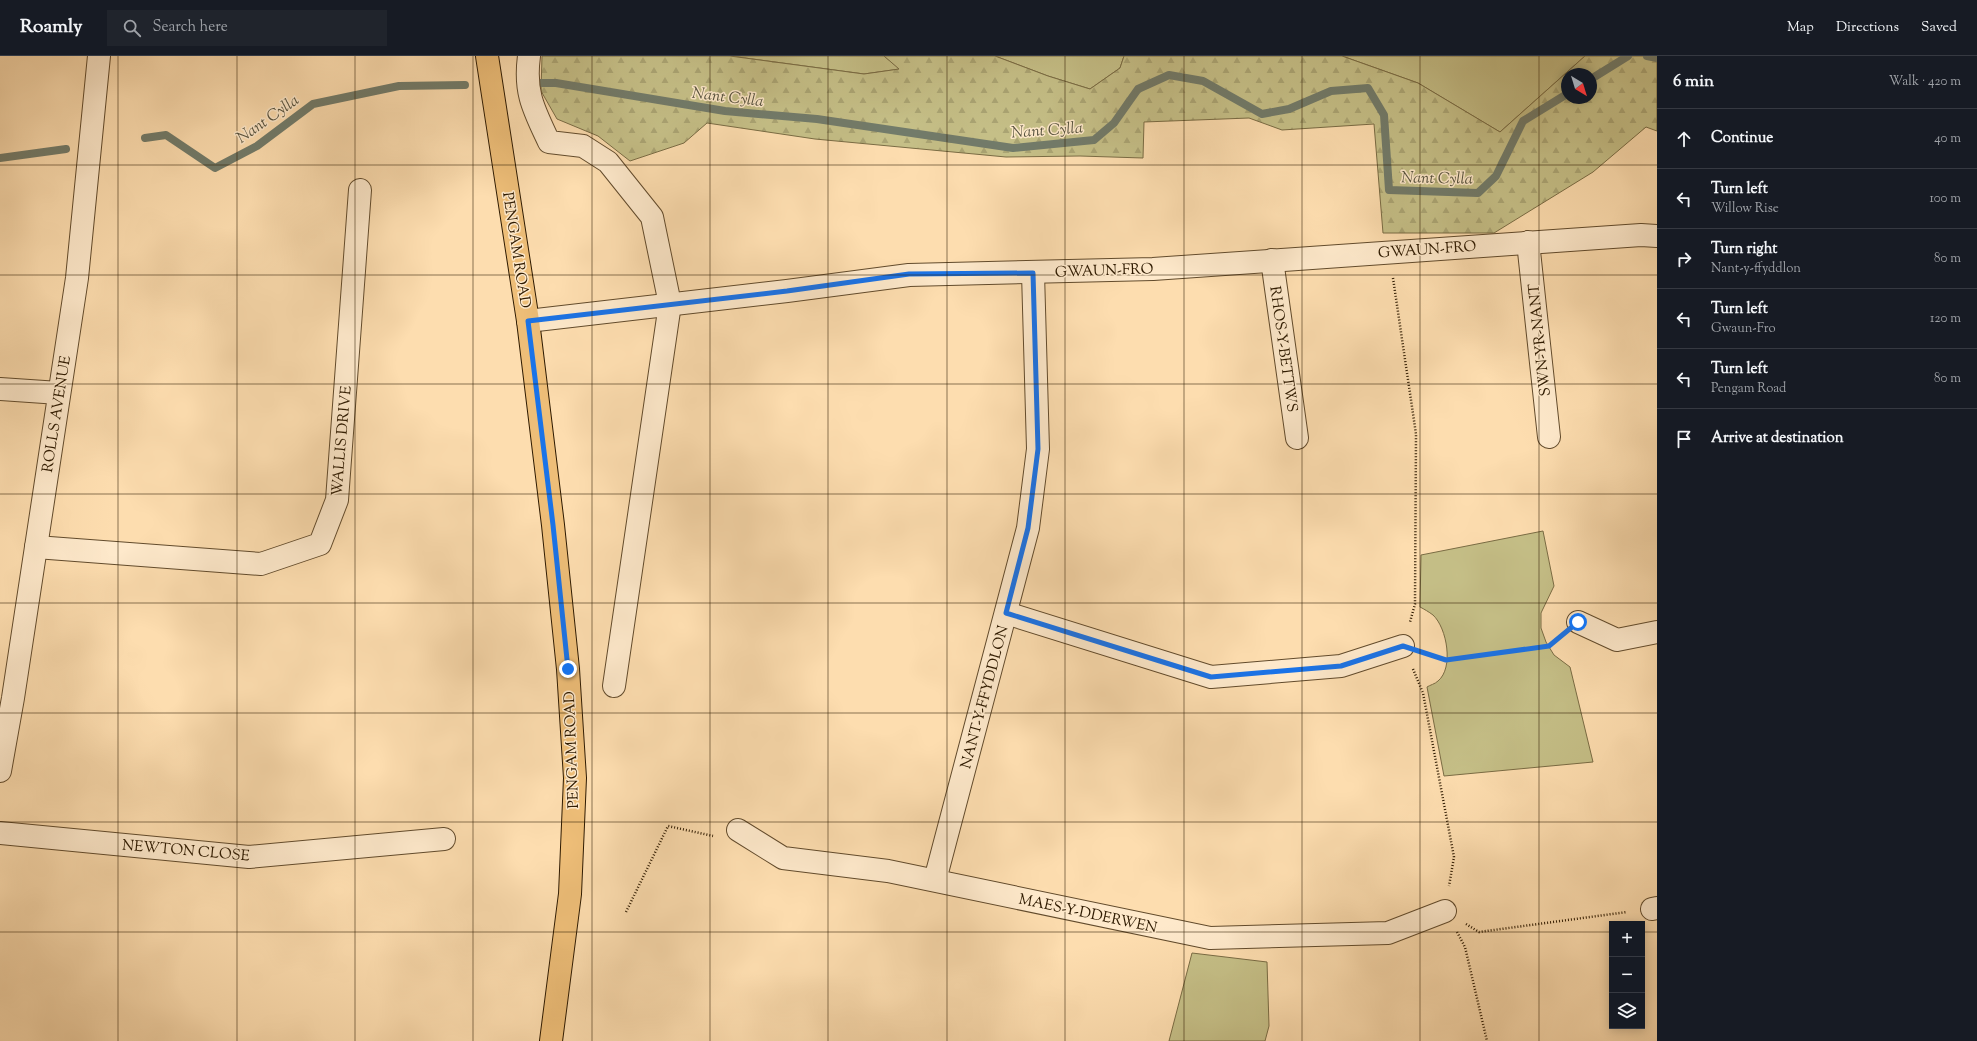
<!DOCTYPE html>
<html lang="en">
<head>
<meta charset="utf-8">
<style>
  :root { --surface:#171b24; --page:#20242c; --text:#f1f3f6; --muted:#9ea1a6; --line:#363941 }
  body { margin:0; font-family:"Sorts Mill Goudy",serif; background:var(--page); color:var(--text) }
  .controls { position:absolute; right:12px; bottom:12px; display:grid; overflow:hidden; border-radius:0px; box-shadow:0 2px 10px #0003 }
  .controls button { width:36px; height:36px; display:grid; place-items:center; padding:0; border:0; border-bottom:1px solid var(--line); background:var(--surface); color:var(--text); font:20px sans-serif }
  .compass { position:absolute; left:1561px; top:12px; width:36px; height:36px; border-radius:50%; background:var(--surface); box-shadow:0 2px 10px #0003; rotate:142deg }
  .stop { position:absolute; width:12px; height:12px; margin:-9px; border:3px solid #1a73e8; border-radius:50%; background:#fff }
  .stop.end { background:#1a73e8; border-color:#fff; box-shadow:0 1px 4px #0008 }
  .list { margin:0; padding:0; list-style:none }
  h2 { display:flex; justify-content:space-between; align-items:center; height:52px; margin:0; padding:0 16px; font-size:17px }
  h2 small { font-size:13px; font-weight:400; color:var(--muted) }
  .list li { display:grid; grid-template-columns:26px 1fr auto; gap:12px; align-items:center; box-sizing:border-box; height:60px; padding:0 16px; border-top:1px solid var(--line) }
  .list b { display:block; font-size:15px; white-space:nowrap }
  .list p { margin:0; font-size:13px; white-space:nowrap; color:var(--muted) }
  .list em { font-size:13px; font-style:normal; color:var(--muted) }
  .icon { flex:none; width:22px; height:22px; fill:none; stroke:currentColor; stroke-width:2; stroke-linecap:round; stroke-linejoin:round }
  .map { position:relative; flex:none; width:1657px; height:985px; overflow:hidden }
  header { display:flex; align-items:center; gap:24px; box-sizing:border-box; height:56px; padding:0 20px; background:var(--surface); border-bottom:1px solid var(--line) }
  header strong { font-size:19px }
  nav { display:flex; gap:22px; margin-inline-start:auto; font-size:14px }
  .search { width:280px; height:36px; background:var(--page); display:flex; align-items:center; gap:10px; box-sizing:border-box; padding:0 14px; border-radius:0px; color:var(--muted); font-size:15px }
  main { display:flex }
  aside { flex:1; background:var(--surface) }
  .map>svg:first-child { display:block }
</style>
</head>
<body>
<header>
<strong>Roamly</strong>
<div class="search"><svg class="icon" aria-label="search" viewBox="0 0 24 24"><circle cx="10" cy="10" r="6"/><path d="M15 15l6 6"/></svg>Search here</div>
<nav><a>Map</a><a>Directions</a><a>Saved</a></nav>
</header>
<main>
<div class="map">
<svg width="1657" height="985" viewBox="0 0 1657 985">
  <defs>
    <pattern id="forest-firs" width="22" height="20" patternUnits="userSpaceOnUse"><rect width="22" height="20" fill="#c5bf87"/><path d="M5 1l3.5 6h-7zM16 11l3.5 6h-7z" fill="#aaa473"/></pattern>
  </defs>
  <rect width="100%" height="100%" fill="#fdddaf"/>
  <filter id="stains"><feTurbulence type="fractalNoise" baseFrequency=".005" numOctaves="4"/><feColorMatrix values="0 0 0 0 .2 0 0 0 0 .09 0 0 0 0 .02 0 0 0 .5 -.17"/></filter>
  <radialGradient id="worn" r=".72"><stop offset=".6" stop-color="#630" stop-opacity="0"/><stop offset="1" stop-color="#630" stop-opacity=".3"/></radialGradient>
  <g fill="#c5bf87" stroke="#7a6c44">
    <path d="M730 0H884L900 13 864 18Z"/>
    <path d="M995 0H1124L1120 12 1090 33 1048 20Z"/>
    <path d="M1342 0H1585L1500 76 1418 27Z"/>
    <path d="M1543 475 1554 530 1541 557V572L1546 586 1554 599 1570 611 1593 706 1444 720 1427 631C1430 629 1435 628 1438 625 1454 612 1447 572 1433 559 1429 556 1424 553 1420 551L1421 499Z"/>
    <path d="M1192 897 1267 906 1269 970 1265 985H1169Z"/>
  </g>
  <path fill="url(#forest-firs)" stroke="#7a6c44" fill-rule="evenodd" d="M542 0H730L864 18 899 13 884 0H995L1048 20 1090 33 1120 12 1124 0H1342L1418 27 1500 76 1585 0H1657V75L1646 71 1593 116 1494 177H1383L1374 68 1282 74 1249 62 1144 66 1143 102 1080 100 1006 101 815 83 707 67 684 87 630 105 598 80 557 63 541 35ZM1567 18H1591V42H1567Z"/>
  <g fill="none" stroke-linecap="round" stroke-linejoin="round">
    <g stroke="#727b6a" stroke-width="8">
      <path d="M1647 0 1657 2"/>
      <path d="M1591 23 1628 0"/>
      <path d="M528 27H556L725 55 817 63 1013 92 1094 84 1114 67 1138 33 1169 19 1203 25 1262 58 1289 53 1331 35 1368 32 1384 59 1389 134 1478 137 1496 120 1523 65 1567 38"/>
      <path d="M145 82 166 79 215 112 257 90 313 48 399 30 465 29"/>
      <path d="M0 102 66 93"/>
    </g>
    <defs>
      <g id="minor">
        <path d="M529 0C524 37 534 54 549 86L583 90 608 106 652 161 670 248 614 630"/>
        <path d="M1528 186 1549 381"/>
        <path d="M1272 204 1297 382"/>
        <path d="M528 265 787 235 909 219 1153 213 1641 179 1657 180"/>
        <path d="M0 333 59 337"/>
        <path d="M36 491 261 508 320 488 337 444 360 134"/>
        <path d="M1006 557 1211 621 1341 610 1403 590"/>
        <path d="M1578 566 1617 584 1657 576"/>
        <path d="M0 715 13 642 77 222 99 0"/>
        <path d="M738 774 783 802 888 815 1210 882 1388 877 1445 855"/>
        <path d="M0 777 249 801 444 783"/>
        <path d="M935 824 1028 472 1038 393 1033 217"/>
        <path d="M1652 853 1657 852"/>
      </g>
      <path id="major" d="M487 0 528 265 553 469 568 613 575 722 570 838 551 985"/>
    </defs>
    <use href="#minor" stroke="#624b2c" stroke-width="24"/>
    <use href="#major" stroke="#2e1a00" stroke-width="24"/>
    <g stroke="#2e1a00" stroke-width="2.5" stroke-dasharray="1 2" stroke-linecap="butt">
      <path d="M1393 222 1416 378 1415 548 1410 566"/>
      <path d="M1426 598 1446 604 1549 590 1558 582"/>
      <path d="M1413 613 1423 637 1454 801 1449 830"/>
      <path d="M626 856 668 770 713 780"/>
      <path d="M1466 868 1479 876 1627 856"/>
      <path d="M1457 876 1465 891 1487 985"/>
    </g>
    <use href="#minor" stroke="#fee9cb" stroke-width="22"/>
    <use href="#major" stroke="#eebe78" stroke-width="22"/>
  </g>
  <g fill="none" stroke-linecap="round" stroke-linejoin="round">
    <path stroke="#1a73e8" stroke-width="5" d="M568 613 553 469 528 265 787 235 909 218 1033 217 1038 393 1028 472 1006 557 1211 621 1341 610 1403 590 1446 604 1549 590 1578 566"/>
  </g>
  <path fill="none" stroke="#2e1a00" stroke-width="1" stroke-opacity="0.55" d="M118 0V985M237 0V985M355 0V985M473 0V985M592 0V985M710 0V985M828 0V985M947 0V985M1065 0V985M1184 0V985M1302 0V985M1420 0V985M1539 0V985M0 109H1657M0 219H1657M0 328H1657M0 438H1657M0 547H1657M0 657H1657M0 766H1657M0 876H1612M1642 876H1657"/>
  <g text-anchor="middle" stroke-width="3" stroke-linejoin="round" paint-order="stroke">
    <g font-size="15" fill="#2e1a00" stroke="#fee9cb">
      <text transform="translate(1427 193) rotate(-4)" y="5">GWAUN-FRO</text>
      <text transform="translate(517 194) rotate(81)" y="5">PENGAM ROAD</text>
      <text transform="translate(1104 214) rotate(-2)" y="5">GWAUN-FRO</text>
      <text transform="translate(1539 284) rotate(-96)" y="5">SWN-YR-NANT</text>
      <text transform="translate(1284 293) rotate(82)" y="5">RHOS-Y-BETTWS</text>
      <text transform="translate(56 358) rotate(-81)" y="5">ROLLS AVENUE</text>
      <text transform="translate(341 385) rotate(-85)" y="5">WALLIS DRIVE</text>
      <text transform="translate(984 641) rotate(-75)" y="5">NANT-Y-FFYDDLON</text>
      <text transform="translate(571 694) rotate(-92)" y="5">PENGAM ROAD</text>
      <text transform="translate(186 794) rotate(5)" y="5">NEWTON CLOSE</text>
      <text transform="translate(1088 857) rotate(12)" y="5">MAES-Y-DDERWEN</text>
    </g>
    <g font-size="16" font-style="italic" fill="#56523e" stroke="#fee9cb">
      <text transform="translate(728 40) rotate(7)" y="6">Nant Cylla</text>
      <text transform="translate(267 62) rotate(-35)" y="6">Nant Cylla</text>
      <text transform="translate(1047 73) rotate(-4)" y="6">Nant Cylla</text>
      <text transform="translate(1437 121) rotate(1)" y="6">Nant Cylla</text>
    </g>
  </g>
  <rect width="100%" height="100%" filter="url(#stains)"/>
  <rect width="100%" height="100%" fill="url(#worn)"/>
</svg>
<div class="controls">
<button>+</button>
<button>−</button>
<button><svg class="icon" aria-label="layers" viewBox="0 0 24 24"><path d="M12 4l9 5-9 5-9-5zM3 14l9 5 9-5"/></svg></button>
</div>
<svg class="compass" viewBox="-18 -18 36 36"><path d="M0-13l5 13h-10z" fill="#e53935"/><path d="M0 13l5-13h-10z" fill="#9ea1a6"/></svg>
<div class="stop" style="left:1578px;top:566px"></div>
<div class="stop end" style="left:568px;top:613px"></div>
</div>
<aside>
<h2>6 min<small>Walk · 420 m</small></h2>
<ul class="list">
<li><svg class="icon" aria-label="ahead" viewBox="0 0 24 24"><path d="M12 20V5M6 11l6-6 6 6"/></svg><div><b>Continue</b></div><em>40 m</em></li>
<li><svg class="icon" aria-label="left" viewBox="0 0 24 24"><path d="M17 20v-9H6M10 6l-5 5 5 5"/></svg><div><b>Turn left</b><p>Willow Rise</p></div><em>100 m</em></li>
<li><svg class="icon" aria-label="right" viewBox="0 0 24 24"><path d="M7 20v-9h11M14 6l5 5-5 5"/></svg><div><b>Turn right</b><p>Nant-y-ffyddlon</p></div><em>80 m</em></li>
<li><svg class="icon" aria-label="left" viewBox="0 0 24 24"><path d="M17 20v-9H6M10 6l-5 5 5 5"/></svg><div><b>Turn left</b><p>Gwaun-Fro</p></div><em>120 m</em></li>
<li><svg class="icon" aria-label="left" viewBox="0 0 24 24"><path d="M17 20v-9H6M10 6l-5 5 5 5"/></svg><div><b>Turn left</b><p>Pengam Road</p></div><em>80 m</em></li>
<li><svg class="icon" aria-label="arrive" viewBox="0 0 24 24"><path d="M6 21V4h12l-3 4 3 4H6"/></svg><div><b>Arrive at destination</b></div></li>
</ul>
</aside>
</main>
</body>
</html>
